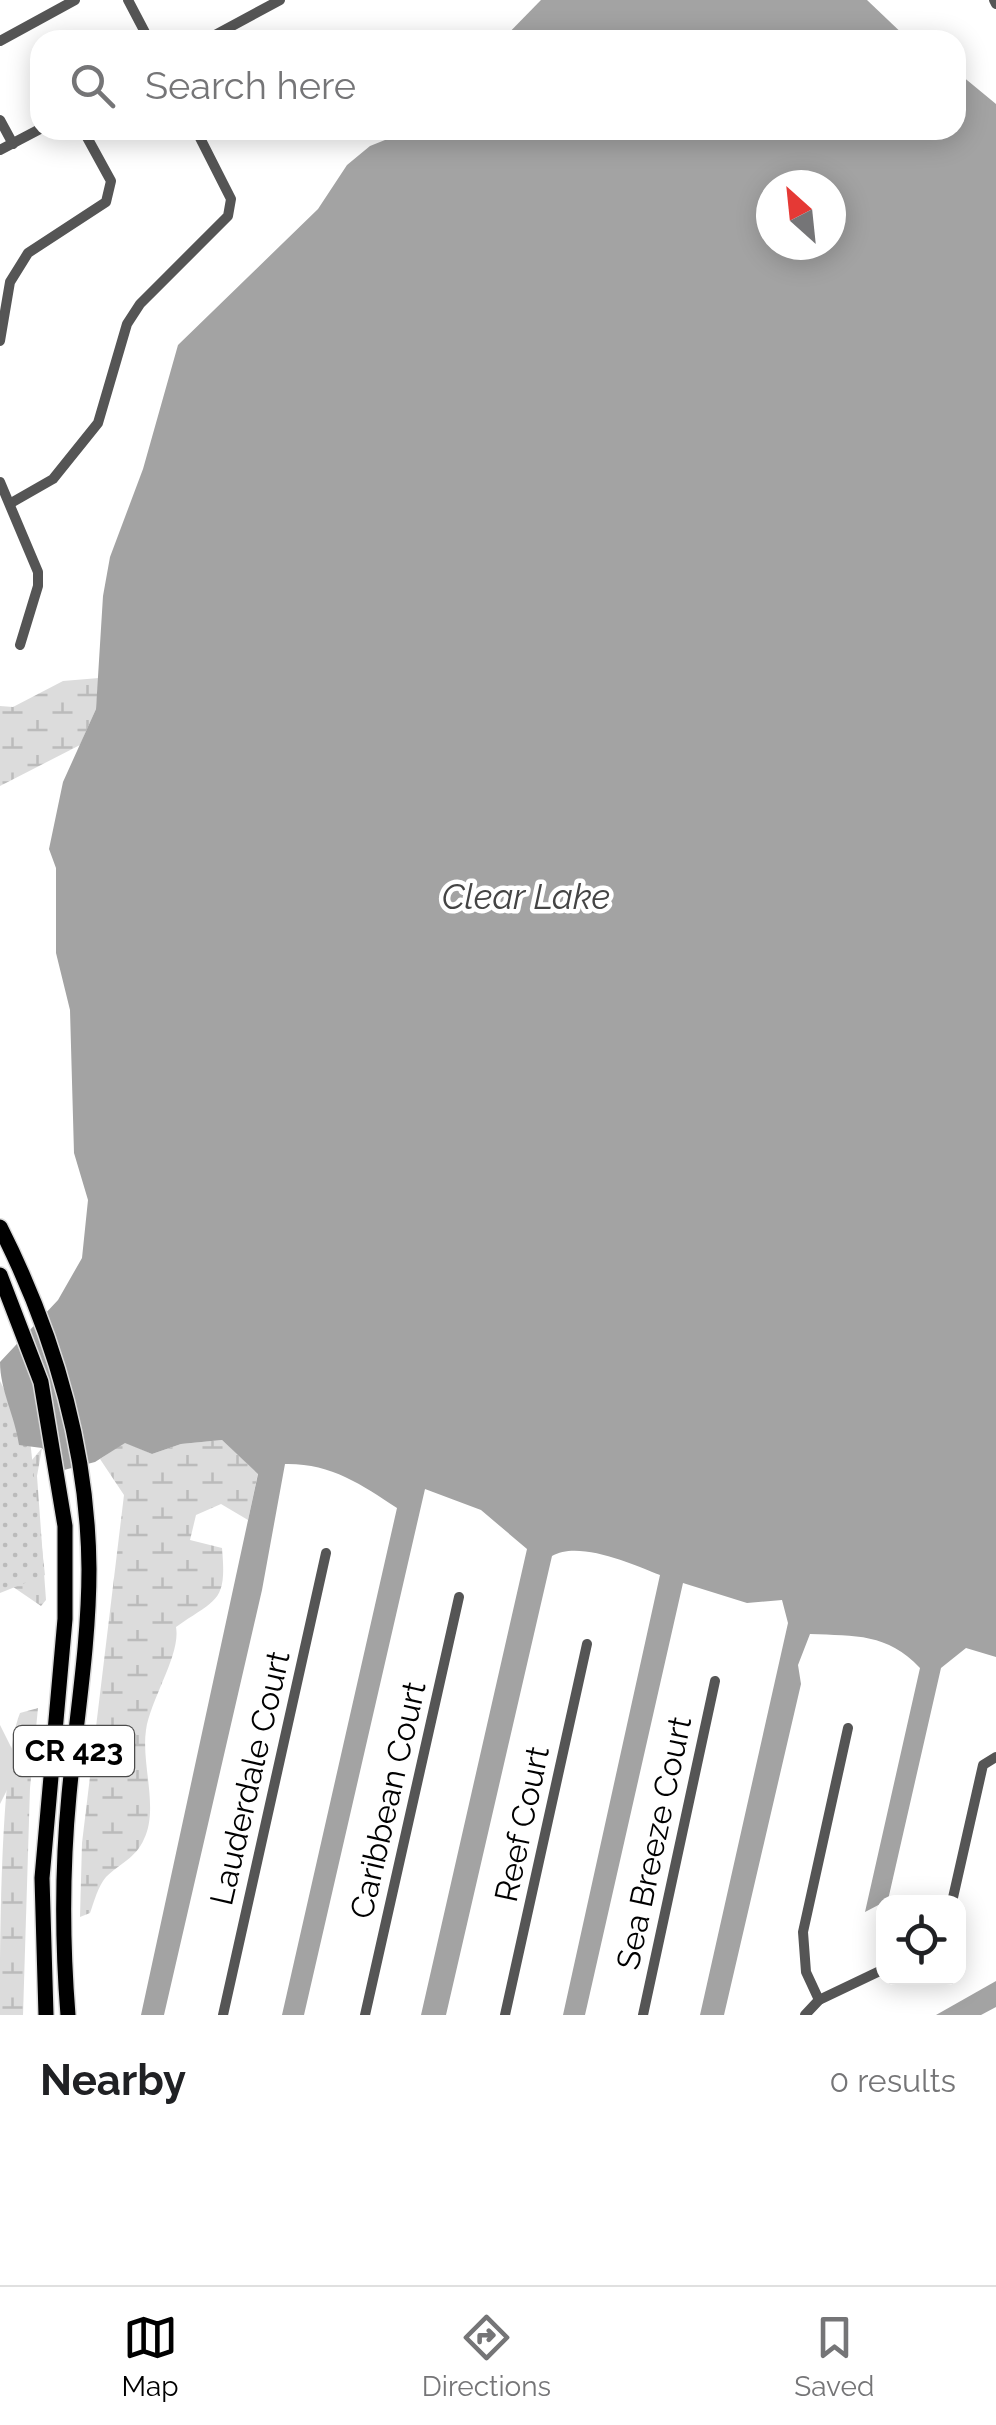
<!DOCTYPE html>
<html lang="en">
<head>
<meta charset="utf-8">
<style>
  :root { --surface:#fff; --page:#f2f2f2; --text:#202124; --muted:#757577; --line:#e0e0e0; --accent:#000 }
  body { margin:0; font-family:Raleway,sans-serif; background:var(--page); color:var(--text) }
  .controls { position:absolute; right:30px; bottom:30px; display:grid; overflow:hidden; border-radius:20px; box-shadow:0 5px 25px #0003 }
  .controls button { width:90px; height:90px; display:grid; place-items:center; padding:0; border:0; border-bottom:2px solid var(--line); background:var(--surface); color:var(--text); font:50px sans-serif }
  .compass { position:absolute; left:756px; top:170px; width:90px; height:90px; border-radius:50%; background:var(--surface); box-shadow:0 5px 25px #0003; rotate:333deg }
  .list { margin:0; padding:0; list-style:none }
  h2 { display:flex; justify-content:space-between; align-items:center; height:130px; margin:0; padding:0 40px; font-size:42px }
  h2 small { font-size:32px; font-weight:400; color:var(--muted) }
  .icon { flex:none; width:55px; height:55px; fill:none; stroke:currentColor; stroke-width:2; stroke-linecap:round; stroke-linejoin:round }
  .map { position:relative; flex:none; width:996px; height:2015px; overflow:hidden }
  .search { position:absolute; background:var(--surface); box-shadow:0 5px 25px #0003; left:30px; right:30px; top:30px; height:110px; display:flex; align-items:center; gap:25px; box-sizing:border-box; padding:0 35px; border-radius:30px; color:var(--muted); font-size:38px }
  .sheet { height:270px; background:var(--surface) }
  nav { display:flex; justify-content:space-around; align-items:center; box-sizing:border-box; height:140px; border-top:2px solid var(--line); background:var(--surface); font-size:28px; color:var(--muted) }
  nav a { display:grid; justify-items:center; gap:5px }
  nav .on { color:var(--accent) }
  .map>svg:first-child { display:block }
</style>
</head>
<body>
<div class="map">
<svg width="996" height="2015" viewBox="0 0 996 2015">
  <defs>
    <pattern id="wetland-marsh" width="20" height="14" patternUnits="userSpaceOnUse" patternTransform="scale(2.5)"><rect width="20" height="14" fill="#dcdcdc"/><path d="M1 5h8M5 5V1M11 12h8M15 12V8" fill="none" stroke="#bbb"/></pattern>
    <pattern id="park-dots" width="8" height="8" patternUnits="userSpaceOnUse" patternTransform="scale(2.5)"><rect width="8" height="8" fill="#dcdcdc"/><path d="M2 2h.1M6 6h.1" fill="none" stroke="#bbb" stroke-width="1.8" stroke-linecap="round"/></pattern>
  </defs>
  <rect width="100%" height="100%" fill="#fff"/>
  <g fill="url(#wetland-marsh)">
    <path d="M99 678 96 709 80 745 0 786V706L13 707 63 681Z"/>
    <path d="M222 1440 258 1473 248 1520 221 1504 196 1515 190 1540 222 1548C227 1603 217 1598 176 1627 181 1654 151 1698 146 1730 141 1764 159 1808 144 1839 136 1858 119 1864 106 1877 98 1886 94 1902 90 1913L80 1917 82 1843 124 1495 100 1459 125 1442 152 1454 181 1444Z"/>
    <path d="M42 1448 37 1476 46 1600 41 1606 0 1578V1498Z"/>
    <path d="M38 1708 30 1788 23 2015H0C0 1948 0 1762 20 1713Z"/>
  </g>
  <path fill="url(#park-dots)" d="M0 1381 30 1440 45 1575 0 1593Z"/>
  <path fill="#dcdcdc" d="M0 1725 24 1773 13 1778 0 1804Z"/>
  <g fill="#a3a3a3" fill-rule="evenodd">
    <path d="M541 0H867L909 40H502Z"/>
    <path d="M956 71 996 104V1657L966 1648 941 1668 888 1900 865 1912 920 1668C887 1633 856 1636 810 1634L798 1665 801 1684 724 2015H700L788 1623 782 1600 747 1603 683 1583 585 2015H563L660 1575C633 1564 578 1540 552 1556L446 2015H421L527 1549 481 1510 425 1489 304 2015H282L397 1508C361 1484 330 1463 285 1464L262 1590 164 2015H141L258 1474 222 1440 181 1444 152 1454 125 1443 95 1462 60 1471 42 1448 19 1445C15 1416 0 1390 0 1362L58 1300 82 1258 88 1200 74 1153 70 1010 56 953V868L49 849 63 782 96 709 103 596 110 557 143 469 178 345 318 209 347 165 370 146 410 130H956ZM771 185H831V245H771Z"/>
    <path d="M996 1981V2007L981 2015H936Z"/>
  </g>
  <g fill="none" stroke-linecap="round" stroke-linejoin="round">
    <defs>
      <g id="primary">
        <path d="M0 1227C54 1334 88 1448 89 1569 89 1645 76 1720 69 1795 62 1869 62 1941 68 2015"/>
        <path d="M0 1275 41 1382 65 1526V1619L42 1878 46 2015"/>
      </g>
    </defs>
    <use href="#primary" stroke="#dbdbdb" stroke-width="18"/>
    <g stroke="#555" stroke-width="10">
      <path d="M128 0 149 40"/>
      <path d="M994 0 996 4"/>
      <path d="M206 40 280 0"/>
      <path d="M0 41 75 0"/>
      <path d="M0 120 13 144"/>
      <path d="M0 150 40 129"/>
      <path d="M0 341 10 282 28 253 106 202 111 181 83 130"/>
      <path d="M0 482 38 572V586L20 645"/>
      <path d="M11 503 53 479 98 423 127 324 140 304 228 216 231 199 196 130"/>
      <path d="M952 1902 983 1765 996 1757"/>
      <path d="M819 2000 806 1972 803 1932 848 1728"/>
      <path d="M223 2015 326 1553"/>
      <path d="M365 2015 459 1597"/>
      <path d="M505 2015 587 1644"/>
      <path d="M643 2015 715 1681"/>
      <path d="M805 2015 819 2000 884 1969"/>
    </g>
    <use href="#primary" stroke="#000" stroke-width="15"/>
  </g>
  <g text-anchor="middle" stroke-width="9" stroke-linejoin="round" paint-order="stroke">
    <rect fill="#fff" stroke="#4c4c4c" stroke-width="2.5" x="14" y="1726" width="120" height="50" rx="8"/>
    <g font-size="30" font-weight="bold" fill="#000">
      <text x="74" y="1761">CR 423</text>
    </g>
    <g font-size="32" fill="#000" stroke="#fff">
      <text transform="translate(250 1778) rotate(-77)" y="11">Lauderdale Court</text>
      <text transform="translate(388 1800) rotate(-77)" y="11">Caribbean Court</text>
      <text transform="translate(522 1824) rotate(-78)" y="11">Reef Court</text>
      <text transform="translate(654 1843) rotate(-78)" y="11">Sea Breeze Court</text>
    </g>
    <g font-size="35" font-style="italic" fill="#444" stroke="#fff">
      <text x="526" y="909">Clear Lake</text>
    </g>
  </g>
</svg>
<div class="controls">
<button><svg class="icon" aria-label="locate" viewBox="0 0 24 24"><circle cx="12" cy="12" r="6"/><path d="M12 2v4M12 18v4M2 12h4M18 12h4"/></svg></button>
</div>
<svg class="compass" viewBox="-18 -18 36 36"><path d="M0-13l5 13h-10z" fill="#e53935"/><path d="M0 13l5-13h-10z" fill="#757577"/></svg>
<div class="search"><svg class="icon" aria-label="search" viewBox="0 0 24 24"><circle cx="10" cy="10" r="6"/><path d="M15 15l6 6"/></svg>Search here</div>
</div>
<section class="sheet">
<h2>Nearby<small>0 results</small></h2>
<ul class="list">
</ul>
</section>
<nav>
<a class="on"><svg class="icon" aria-label="map" viewBox="0 0 24 24"><path d="M3 6l6-2 6 2 6-2v14l-6 2-6-2-6 2zM9 4v14M15 6v14"/></svg>Map</a>
<a><svg class="icon" aria-label="directions" viewBox="0 0 24 24"><path d="M12 3l9 9-9 9-9-9zM9 14v-3h6M13 9l2 2-2 2"/></svg>Directions</a>
<a><svg class="icon" aria-label="saved" viewBox="0 0 24 24"><path d="M7 4h10v16l-5-4-5 4z"/></svg>Saved</a>
</nav>
</body>
</html>
